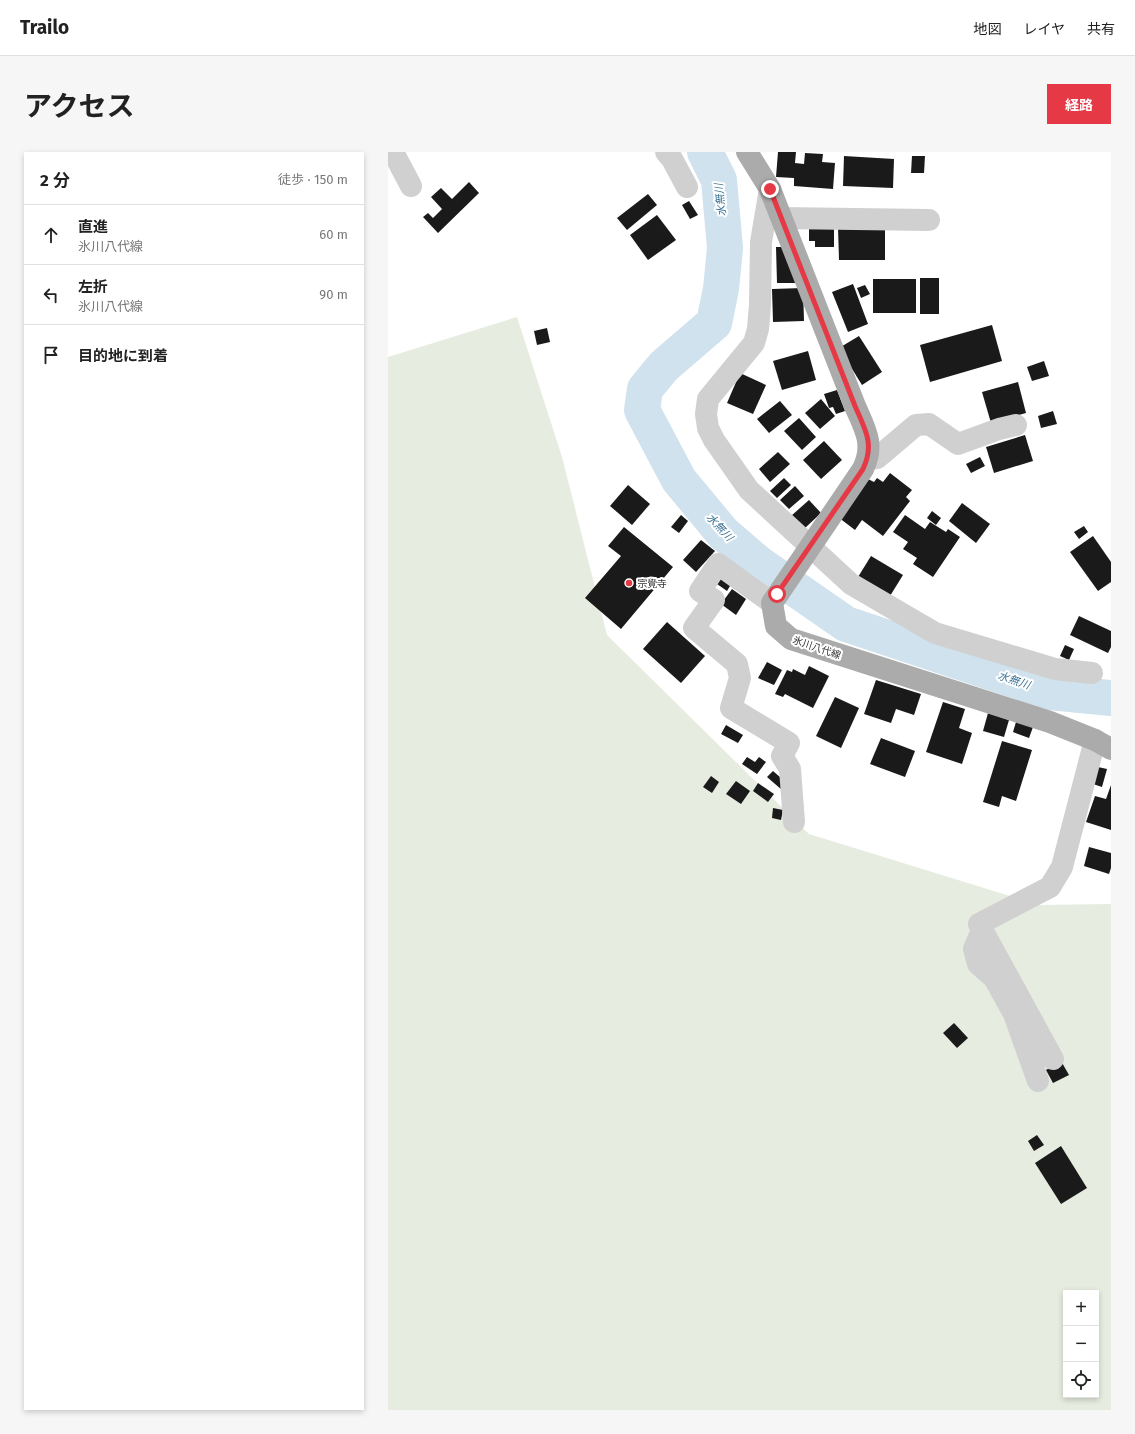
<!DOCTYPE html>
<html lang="ja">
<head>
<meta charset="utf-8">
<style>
  :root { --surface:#fff; --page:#f6f6f6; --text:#222; --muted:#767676; --line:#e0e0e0; --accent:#e63946 }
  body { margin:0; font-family:"Fira Sans","Noto Sans JP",sans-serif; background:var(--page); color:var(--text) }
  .controls { position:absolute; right:12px; bottom:12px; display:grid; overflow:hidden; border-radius:0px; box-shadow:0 2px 6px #0003 }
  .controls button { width:36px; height:36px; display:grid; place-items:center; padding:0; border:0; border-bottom:1px solid var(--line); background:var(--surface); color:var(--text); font:20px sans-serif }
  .stop { position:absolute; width:12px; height:12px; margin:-9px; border:3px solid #e63946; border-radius:50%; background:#fff }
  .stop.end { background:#e63946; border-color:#fff; box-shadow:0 1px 4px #0008 }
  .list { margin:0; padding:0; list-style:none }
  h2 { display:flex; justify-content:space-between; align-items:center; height:52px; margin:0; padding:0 16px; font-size:17px }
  h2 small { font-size:13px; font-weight:400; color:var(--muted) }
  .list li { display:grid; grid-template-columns:26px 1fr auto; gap:12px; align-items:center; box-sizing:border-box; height:60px; padding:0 16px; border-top:1px solid var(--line) }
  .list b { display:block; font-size:15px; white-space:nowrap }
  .list p { margin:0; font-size:13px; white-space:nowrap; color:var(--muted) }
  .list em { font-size:13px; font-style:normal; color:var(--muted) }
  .icon { flex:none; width:22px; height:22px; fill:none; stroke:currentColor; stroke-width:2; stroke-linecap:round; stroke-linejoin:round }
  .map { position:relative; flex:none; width:723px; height:1258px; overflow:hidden; border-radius:0px }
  header { display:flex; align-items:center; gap:24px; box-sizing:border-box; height:56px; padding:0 20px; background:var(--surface); border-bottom:1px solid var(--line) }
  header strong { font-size:19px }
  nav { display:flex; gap:22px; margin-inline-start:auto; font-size:14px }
  .intro { display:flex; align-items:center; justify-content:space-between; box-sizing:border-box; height:96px; padding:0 24px }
  h1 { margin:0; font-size:28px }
  .button { padding:10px 18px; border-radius:0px; background:var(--accent); color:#fff; font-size:14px; font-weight:700 }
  main { display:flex; gap:24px; padding:0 24px }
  aside { flex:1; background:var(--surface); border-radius:0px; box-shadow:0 2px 6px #0003 }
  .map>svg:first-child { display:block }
</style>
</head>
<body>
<header>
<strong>Trailo</strong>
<nav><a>地図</a><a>レイヤ</a><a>共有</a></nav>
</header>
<div class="intro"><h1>アクセス</h1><a class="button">経路</a></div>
<main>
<aside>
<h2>2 分<small>徒歩 · 150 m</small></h2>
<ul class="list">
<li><svg class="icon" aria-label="ahead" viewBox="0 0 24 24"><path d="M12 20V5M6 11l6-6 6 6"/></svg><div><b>直進</b><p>氷川八代線</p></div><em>60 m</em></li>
<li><svg class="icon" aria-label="left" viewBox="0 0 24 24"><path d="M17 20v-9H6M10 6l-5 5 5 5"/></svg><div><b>左折</b><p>氷川八代線</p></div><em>90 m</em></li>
<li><svg class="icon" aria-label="arrive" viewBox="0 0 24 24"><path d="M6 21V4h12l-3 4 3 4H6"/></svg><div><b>目的地に到着</b></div></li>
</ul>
</aside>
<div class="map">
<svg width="723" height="1258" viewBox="0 0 723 1258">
  <rect width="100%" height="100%" fill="#fff"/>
  <path fill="#e6ecdf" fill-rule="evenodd" d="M129 165 174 305 219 483 421 682 651 753 723 752V1258H0V205ZM678 1141H708V1243H678Z"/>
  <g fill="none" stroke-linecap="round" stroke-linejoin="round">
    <path stroke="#cfe2ee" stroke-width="36" d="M317 0 331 28 337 96 333 137 326 171 276 214 257 237 254 258 291 328 335 381 370 411 458 472 662 540 723 546"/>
  </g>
  <g fill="#1a1a1a">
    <path d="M390 0H408L407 11 416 12 417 1 435 2 434 10 447 11 445 37 406 34V26L388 25Z"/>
    <path d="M456 4 506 7 505 36 455 34Z"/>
    <path d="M524 4H537L536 21H523Z"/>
    <path d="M81 30 91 41 50 81 35 65 40 61 45 66 54 57 43 45 53 36 64 47Z"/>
    <path d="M260 42 269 53 239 78 229 66Z"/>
    <path d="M301 49 310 63 302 67 294 53Z"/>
    <path d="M269 63 288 88 260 108 242 83Z"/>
    <path d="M497 74V108H451L450 75Z"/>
    <path d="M421 76H446V95H427V89H421Z"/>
    <path d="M388 95H396V103H403L409 131H389Z"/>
    <rect x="532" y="126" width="19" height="36"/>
    <rect x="485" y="127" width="43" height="34"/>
    <path d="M465 132 480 172 460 180 444 140Z"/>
    <path d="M477 133 482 142 473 146 469 136Z"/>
    <path d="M415 136 416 169 385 170 384 137Z"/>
    <path d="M604 173 614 209 542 230 532 193Z"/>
    <path d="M159 176 162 190 149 193 146 179Z"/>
    <path d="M471 184 494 220 474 233 451 196Z"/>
    <path d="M420 199 428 228 394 238 385 209Z"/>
    <path d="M656 209 661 224 644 229 639 215Z"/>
    <path d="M352 221 378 233 365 262 339 251Z"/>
    <path d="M630 230 638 261 603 271 594 240Z"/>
    <path d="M449 238 457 259 448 262 445 255 441 256 436 242Z"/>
    <path d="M433 247 447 264 432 277 417 261Z"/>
    <path d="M392 249 404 263 381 281 369 267Z"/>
    <path d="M665 259 669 272 653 276 650 264Z"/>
    <path d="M411 266 428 285 414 298 396 279Z"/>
    <path d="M637 283 645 309 606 321 598 295Z"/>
    <path d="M436 289 454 308 433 327 415 308Z"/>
    <path d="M390 300 402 312 382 330 371 317Z"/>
    <path d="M592 305 597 314 583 321 578 312Z"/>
    <path d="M502 321 524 338 518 345 522 349 495 384 474 368 467 378 446 362 480 327 486 330 489 326 495 330Z"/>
    <path d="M396 326 403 333 389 346 382 339Z"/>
    <path d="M240 333 262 352 244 373 222 354Z"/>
    <path d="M407 334 416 344 401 357 392 348Z"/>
    <path d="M421 348 433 361 416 377 403 364Z"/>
    <path d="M574 351 602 372 588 391 561 369Z"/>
    <path d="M544 359 553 366 548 373 539 366Z"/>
    <path d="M293 363 300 369 291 381 283 375Z"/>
    <path d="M517 363 537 377 542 370 558 380 560 377 572 385 545 425 525 412 529 406 515 397 520 390 505 380Z"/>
    <path d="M696 374 700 380 691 387 686 380Z"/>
    <path d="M236 375 285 415 233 477 197 446 233 404 220 394Z"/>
    <path d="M705 384 723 410V430L710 439 682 400Z"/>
    <path d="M313 388 327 399 308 420 295 408Z"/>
    <path d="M483 404 515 423 502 444 470 425Z"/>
    <path d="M335 422 345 429 339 439 329 432Z"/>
    <path d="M344 437 358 447 348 463 333 452Z"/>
    <path d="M691 464 723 479V495L720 501 682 483Z"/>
    <path d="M279 470 317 504 293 531 255 497Z"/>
    <path d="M677 493 686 497 681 508 672 504Z"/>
    <path d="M379 510 394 518 386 533 370 526Z"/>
    <path d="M421 514 441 524 425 556 397 542 395 545 387 542 399 518 404 520 405 517 417 523Z"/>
    <path d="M488 528 533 542 526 563 508 557 503 571 476 562Z"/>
    <path d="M447 545 471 556 453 596 428 584Z"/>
    <path d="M555 550 577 557 571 576 584 581 574 612 538 600Z"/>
    <path d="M600 561 621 568 616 585 595 579Z"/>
    <path d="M628 570 645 575 641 586 625 580Z"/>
    <path d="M338 573 355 583 350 591 333 582Z"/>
    <path d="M493 586 527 599 517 625 482 612Z"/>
    <path d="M614 589 644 598 628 649 614 644 611 655 595 650Z"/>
    <path d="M359 605 367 610 371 605 378 610 369 622 354 612Z"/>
    <path d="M710 615 719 617 714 635 705 632Z"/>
    <path d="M385 619 400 632 394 638 379 625Z"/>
    <path d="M323 624 331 630 324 641 315 635Z"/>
    <path d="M348 629 362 639 353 652 338 642Z"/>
    <path d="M370 631 386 642 380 650 365 639Z"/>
    <path d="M723 633V678L698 670 707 644 718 647Z"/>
    <path d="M385 656 395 658 393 668 384 666Z"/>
    <path d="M701 695 723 701V716L721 722 696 714Z"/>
    <path d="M566 871 580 886 569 896 555 881Z"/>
    <path d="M673 909 681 923 665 931 658 918Z"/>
    <path d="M649 983 656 993 646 999 640 989Z"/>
    <path d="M673 994 699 1036 673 1052 647 1011Z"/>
  </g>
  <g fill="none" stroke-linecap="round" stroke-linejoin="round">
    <g stroke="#d0d0d0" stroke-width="22">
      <path d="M5 0 23 34"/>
      <path d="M278 0 284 7 299 35"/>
      <path d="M382 37 373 90 372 153 370 177 366 191 320 247 318 262 320 276 326 288 361 338 463 432 547 481 667 517 704 521"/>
      <path d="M393 66 541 68"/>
      <path d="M480 307 489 306 528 273 541 272 570 292 611 277 628 273"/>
      <path d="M384 451 330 412 312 439 326 448 306 476 349 512 352 526 343 556 401 591 394 604 402 617 406 670"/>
      <path d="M594 778 586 797 590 812 606 826 626 862 650 929"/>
      <path d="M665 907 591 772 662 735 674 715 707 588"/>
    </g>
    <path stroke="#ababab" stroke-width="22" d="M359 0 382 37 467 254C477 277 487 292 475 317L384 451 388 474 403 487 662 570 707 588 723 597"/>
  </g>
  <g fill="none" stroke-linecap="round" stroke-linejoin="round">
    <path stroke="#e63946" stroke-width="5" d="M382 37 467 254C477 277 487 292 475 317L389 442"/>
  </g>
  <circle fill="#e63946" stroke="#fff" stroke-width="1.5" cx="241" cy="431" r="4"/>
  <g text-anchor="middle" stroke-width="4" stroke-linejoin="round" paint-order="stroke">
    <g font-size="10" fill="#333" stroke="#fff" text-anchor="start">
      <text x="249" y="435">宗覺寺</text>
    </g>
    <g font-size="10" fill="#333" stroke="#fff">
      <text transform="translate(429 495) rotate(19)" y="4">氷川八代線</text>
    </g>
    <g font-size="11" font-style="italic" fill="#3f7597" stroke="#fff">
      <text transform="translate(332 48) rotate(-96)" y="4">水無川</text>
      <text transform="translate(332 375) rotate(47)" y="4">水無川</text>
      <text transform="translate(626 528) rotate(19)" y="4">水無川</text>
    </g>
  </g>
</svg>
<div class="controls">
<button>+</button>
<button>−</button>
<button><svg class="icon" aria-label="locate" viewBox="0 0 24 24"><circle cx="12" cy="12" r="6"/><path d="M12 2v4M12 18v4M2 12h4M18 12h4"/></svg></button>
</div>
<div class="stop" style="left:389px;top:442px"></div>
<div class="stop end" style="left:382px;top:37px"></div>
</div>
</main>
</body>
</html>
